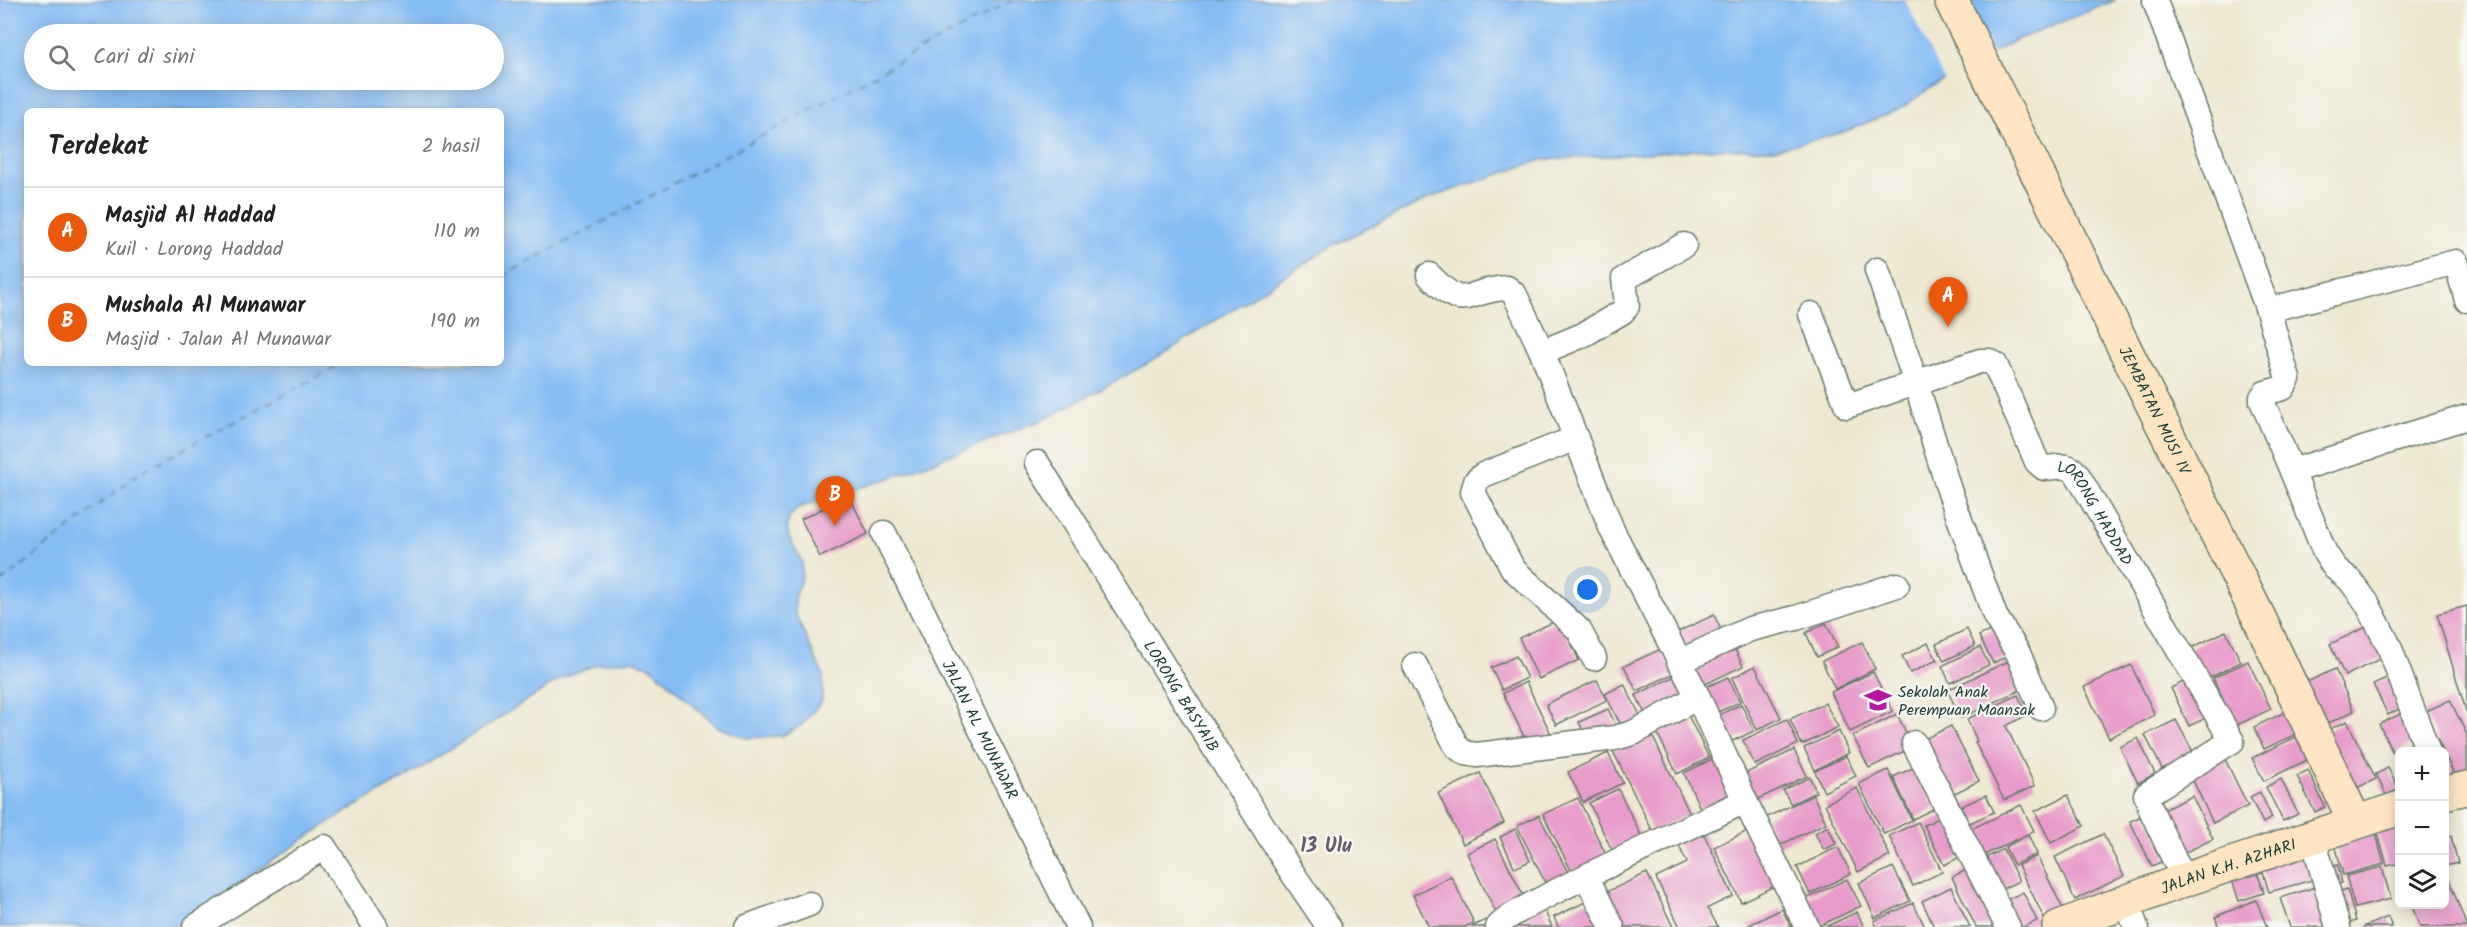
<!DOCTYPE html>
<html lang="id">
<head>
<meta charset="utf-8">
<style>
  :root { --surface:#fff; --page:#f6f6f6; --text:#222; --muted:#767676; --line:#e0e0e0; --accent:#ea580c }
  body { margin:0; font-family:Kalam,sans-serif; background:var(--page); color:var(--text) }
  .controls { position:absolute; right:18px; bottom:18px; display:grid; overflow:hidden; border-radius:9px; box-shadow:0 3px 15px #0003 }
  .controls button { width:54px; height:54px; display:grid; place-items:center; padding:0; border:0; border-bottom:2px solid var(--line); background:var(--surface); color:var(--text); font:30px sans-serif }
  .you { position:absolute; left:1588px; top:590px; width:21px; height:21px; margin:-15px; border:4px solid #fff; border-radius:50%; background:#1a73e8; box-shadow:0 0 0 9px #1a73e833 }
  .badge { display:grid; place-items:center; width:39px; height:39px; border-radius:50%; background:var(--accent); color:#fff; font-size:20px; font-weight:700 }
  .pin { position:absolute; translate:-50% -50px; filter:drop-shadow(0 2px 3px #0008) }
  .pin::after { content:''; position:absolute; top:32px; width:21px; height:18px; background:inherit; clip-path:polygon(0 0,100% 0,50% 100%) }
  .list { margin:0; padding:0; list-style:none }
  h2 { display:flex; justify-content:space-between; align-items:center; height:78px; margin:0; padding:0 24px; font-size:26px }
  h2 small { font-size:20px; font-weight:400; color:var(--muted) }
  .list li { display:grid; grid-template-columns:39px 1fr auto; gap:18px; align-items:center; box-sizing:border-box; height:90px; padding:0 24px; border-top:2px solid var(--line) }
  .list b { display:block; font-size:22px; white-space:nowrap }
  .list p { margin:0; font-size:20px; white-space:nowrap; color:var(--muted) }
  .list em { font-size:20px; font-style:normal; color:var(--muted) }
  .icon { flex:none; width:33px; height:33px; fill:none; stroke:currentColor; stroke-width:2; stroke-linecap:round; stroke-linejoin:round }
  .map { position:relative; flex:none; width:2467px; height:927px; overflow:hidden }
  .search { position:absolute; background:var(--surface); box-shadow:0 3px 15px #0003; left:24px; top:24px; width:480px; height:66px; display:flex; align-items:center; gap:15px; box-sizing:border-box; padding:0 21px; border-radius:33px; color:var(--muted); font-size:22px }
  .panel { position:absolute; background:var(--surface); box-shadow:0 3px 15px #0003; left:24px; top:108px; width:480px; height:258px; border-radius:9px }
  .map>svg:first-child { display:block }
</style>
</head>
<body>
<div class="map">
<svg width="2467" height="927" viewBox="0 0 2467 927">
  <rect width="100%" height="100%" fill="#f6f6f2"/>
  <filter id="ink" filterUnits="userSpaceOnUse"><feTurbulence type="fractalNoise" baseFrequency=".0167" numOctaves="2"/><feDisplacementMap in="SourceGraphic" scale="12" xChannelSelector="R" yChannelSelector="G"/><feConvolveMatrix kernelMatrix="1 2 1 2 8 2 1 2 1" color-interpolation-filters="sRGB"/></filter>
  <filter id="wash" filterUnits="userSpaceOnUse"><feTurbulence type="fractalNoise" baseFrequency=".008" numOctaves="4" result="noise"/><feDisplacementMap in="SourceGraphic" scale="24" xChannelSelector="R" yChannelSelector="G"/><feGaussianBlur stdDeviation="1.35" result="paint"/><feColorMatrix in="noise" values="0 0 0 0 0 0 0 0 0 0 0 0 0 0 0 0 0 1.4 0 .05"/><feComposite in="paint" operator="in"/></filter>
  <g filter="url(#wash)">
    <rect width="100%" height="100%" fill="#eee8d0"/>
    <path fill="#84bcf4" stroke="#527c94" stroke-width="1.5" fill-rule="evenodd" d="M0 0H2116L2016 40 1953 73 1898 110 1844 132 1776 149H1710L1541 160 1430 198 1333 245 1154 360 1045 419 893 477 800 507 790 516 787 526 789 537 802 562V577L795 595V613L823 675 822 701 803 724 782 736 746 738 716 726 651 667 631 660 598 664 562 678 408 776 336 818 173 927H0ZM34 34H494V80H34ZM27 111H501V363H27Z"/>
    <path fill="#eee8d0" d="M1905 0H1966L1993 55 1945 82Z"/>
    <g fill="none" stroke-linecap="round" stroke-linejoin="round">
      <g stroke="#385d64" stroke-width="1.5" stroke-dasharray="8 6" stroke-linecap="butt">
        <path d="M501 277 1013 0"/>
        <path d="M0 583 139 473 343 363"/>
      </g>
    </g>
    <g id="blocks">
      <g fill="#e89ccb">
        <path d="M849 496 868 534 820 557 801 519Z"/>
        <path d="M2467 606V711H2466L2437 614Z"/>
        <path d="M1714 615 1725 638 1685 658 1673 634Z"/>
        <path d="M1560 619 1579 660 1539 679 1519 638Z"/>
        <path d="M1826 623 1838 647 1817 657 1806 633Z"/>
        <path d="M2375 623 2390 654 2345 676 2330 644Z"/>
        <path d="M2000 626 2014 653 1993 663 1979 636Z"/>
        <path d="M1967 629 1975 646 1944 661 1936 644Z"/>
        <path d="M2226 631 2241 662 2203 681 2187 650Z"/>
        <path d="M1730 639 1743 666 1695 689 1682 662Z"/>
        <path d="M1862 642 1875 669 1835 689 1822 661Z"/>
        <path d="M1928 643 1937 660 1910 673 1902 656Z"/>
        <path d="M1980 647 1989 665 1950 683 1942 666Z"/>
        <path d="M1661 649 1673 674 1637 691 1624 666Z"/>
        <path d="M1516 656 1527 678 1502 690 1491 668Z"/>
        <path d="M2013 659 2027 687 1961 718 1947 690Z"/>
        <path d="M2248 661 2271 709 2235 726 2213 678Z"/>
        <path d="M2131 665 2155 715 2109 738 2084 687Z"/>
        <path d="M1755 666 1781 718 1757 730 1732 678Z"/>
        <path d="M2335 669 2354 711 2316 729 2296 687Z"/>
        <path d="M1873 672 1893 711 1850 732 1831 692Z"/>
        <path d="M1679 674 1691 700 1649 721 1636 695Z"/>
        <path d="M2395 674 2409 704 2388 715 2373 684Z"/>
        <path d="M1728 677 1740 702 1709 716 1697 691Z"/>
        <path d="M1597 680 1607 700 1556 725 1546 704Z"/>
        <path d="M2187 680 2206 718 2189 726 2171 688Z"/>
        <path d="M1526 682 1551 734 1528 745 1503 693Z"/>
        <path d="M1624 684 1643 721 1624 731 1605 694Z"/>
        <path d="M2018 695 2027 715 2006 726 2035 786 2004 800 1975 742 1977 741 1967 719Z"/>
        <path d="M2450 700 2467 735V775L2457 780 2424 712Z"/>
        <path d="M1825 703 1838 727 1802 745 1790 719Z"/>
        <path d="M1741 704 1754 731 1726 744 1713 718Z"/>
        <path d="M1608 709 1616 726 1587 740 1579 722Z"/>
        <path d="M2409 710 2424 739 2393 753 2379 724Z"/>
        <path d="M2285 712 2296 734 2264 749 2254 727Z"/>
        <path d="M1687 713 1709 758 1677 774 1655 728Z"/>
        <path d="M1897 714 1913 747 1869 768 1853 736Z"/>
        <path d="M1787 719 1798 744 1755 765 1743 740Z"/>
        <path d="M2176 720 2194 754 2162 769 2145 735Z"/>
        <path d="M2347 721 2376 779 2346 793 2317 735Z"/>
        <path d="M1951 726 1979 781 1945 798 1918 742Z"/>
        <path d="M1839 731 1849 753 1815 770 1804 748Z"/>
        <path d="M1651 733 1690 814 1653 832 1613 751Z"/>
        <path d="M2296 737 2307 760 2264 781 2252 758Z"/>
        <path d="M2138 738 2155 774 2138 783 2120 747Z"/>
        <path d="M1794 750 1807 776 1756 800 1744 774Z"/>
        <path d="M1608 753 1623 783 1583 802 1568 772Z"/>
        <path d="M2223 755 2248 806 2213 823 2189 772Z"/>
        <path d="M1718 756 1737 795 1702 812 1684 773Z"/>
        <path d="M1846 756 1856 776 1824 792 1815 771Z"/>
        <path d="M1915 767 1935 808 1913 819 1893 777Z"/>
        <path d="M2388 768 2399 789 2386 795 2376 774Z"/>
        <path d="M1888 770 1912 820 1884 834 1859 784Z"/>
        <path d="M2308 770 2325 807 2315 812 2297 776Z"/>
        <path d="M1480 773 1504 823 1463 844 1438 793Z"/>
        <path d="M1810 777 1816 792 1791 804 1783 790Z"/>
        <path d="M2281 779 2298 814 2283 821 2266 787Z"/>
        <path d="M1857 788 1890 856 1858 872 1825 804Z"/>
        <path d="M1618 789 1643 839 1614 854 1589 803Z"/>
        <path d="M2260 792 2272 818 2263 823 2250 797Z"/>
        <path d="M1813 795 1826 823 1778 846 1765 818Z"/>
        <path d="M1986 795 1994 812 1963 826 1955 809Z"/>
        <path d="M2068 795 2084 826 2051 843 2035 811Z"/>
        <path d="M2192 796 2213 839 2178 856 2157 813Z"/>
        <path d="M1578 798 1607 857 1573 874 1543 814Z"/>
        <path d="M2021 805 2034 831 1984 855 1971 829Z"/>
        <path d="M1949 813 1968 853 1944 865 1924 825Z"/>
        <path d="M2146 814 2168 859 2152 866 2130 821Z"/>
        <path d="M1539 815 1569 875 1547 886 1517 826Z"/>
        <path d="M1918 822 1942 872 1913 886 1889 836Z"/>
        <path d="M2400 824V863L2387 866 2377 830Z"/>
        <path d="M1828 826 1836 844 1824 850 1815 833Z"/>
        <path d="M1515 829 1530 861 1515 868 1500 837Z"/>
        <path d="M1752 829 1779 884 1741 902 1714 847Z"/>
        <path d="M1703 832 1733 896 1708 908 1718 927H1680L1656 878 1687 863 1678 844Z"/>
        <path d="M2103 834 2124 876 2075 900 2055 857Z"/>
        <path d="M2376 834 2384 864 2343 875 2335 844Z"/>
        <path d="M2028 835 2037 854 2014 865 2005 847Z"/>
        <path d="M2451 836 2458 863 2444 866V838Z"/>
        <path d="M1495 839 1527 903 1498 917 1467 853Z"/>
        <path d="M1838 847 1851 874 1810 894 1797 867Z"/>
        <path d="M2310 847 2319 878 2269 892 2260 862Z"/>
        <path d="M2003 849 2019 881 1998 891 1983 859Z"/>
        <path d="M2037 856 2063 909 2044 918 2018 865Z"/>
        <path d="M1976 865 1997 927H1976L1952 877Z"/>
        <path d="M2338 865 2342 883 2328 887 2324 868Z"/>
        <path d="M1893 867 1910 901 1875 918 1859 883Z"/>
        <path d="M2382 867 2391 899 2355 908 2346 876Z"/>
        <path d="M2257 872 2264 893 2239 901 2232 880Z"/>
        <path d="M1647 873 1673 927H1618L1602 894Z"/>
        <path d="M1451 876 1474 923 1465 927H1429L1413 895Z"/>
        <path d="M1847 879 1861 906 1819 926 1806 899Z"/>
        <path d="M2449 880 2467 927H2420L2411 904H2444V881Z"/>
        <path d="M2322 885 2336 927H2290L2280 898Z"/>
        <path d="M1951 887 1970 927H1934L1922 901Z"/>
        <path d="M2347 889 2356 921 2341 925 2332 894Z"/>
        <path d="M2023 892 2037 921 2024 927H2014L2002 902Z"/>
        <path d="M1594 898 1608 927H1558L1554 917Z"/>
        <path d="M2256 900 2267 927H2219L2215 917Z"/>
        <path d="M1913 903 1925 927H1877L1874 921Z"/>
        <path d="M1543 907 1552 927H1508Z"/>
        <path d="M1782 909 1791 927H1745Z"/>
        <path d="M1857 912 1864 927H1825Z"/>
        <path d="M2388 917 2392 927H2363Z"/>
        <path d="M1488 919 1492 927H1471Z"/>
      </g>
    </g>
  </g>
  <g filter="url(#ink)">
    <use href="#blocks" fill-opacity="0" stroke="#67796b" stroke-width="1.5"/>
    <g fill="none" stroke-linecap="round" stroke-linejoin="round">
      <defs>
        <g id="street">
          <path d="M2155 1 2268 310 2456 262 2467 300"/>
          <path d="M1877 270 1916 383 1949 490 1995 616 2018 653 2041 708"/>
          <path d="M1429 275C1468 315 1462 290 1507 288L1515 295 1542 352 1612 530 1698 697 1745 801 1807 927"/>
          <path d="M2268 310 2288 379 2283 388 2265 393 2262 397V401L2292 471"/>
          <path id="s1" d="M1811 314 1847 406 1980 361H1989L1995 364 2037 462 2044 468C2058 468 2067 462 2077 474L2232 741 2146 795 2152 812 2184 880"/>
          <path d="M1542 352 1583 335 1622 312 1627 306 1624 279 1684 245"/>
          <path d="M1576 438 1483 475 1476 481 1473 492 1513 569 1579 630 1594 658"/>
          <path id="s2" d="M1037 463 1291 871 1329 927"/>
          <path id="s3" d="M884 533 1078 927"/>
          <path d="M1679 662 1750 629 1796 618 1897 585"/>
          <path d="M1415 665 1457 747 1465 753 1477 755 1615 738 1633 733 1698 697"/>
          <path d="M1914 743 2008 927"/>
          <path d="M2428 752 2389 646 2367 603 2350 580 2335 568 2325 553 2292 471 2467 417"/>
          <path d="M2313 838 2338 927"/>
          <path d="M1587 878 1612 927"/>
          <path d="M2126 900 2136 927"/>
          <path d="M195 927 324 847 376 927"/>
          <path d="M747 927 809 904"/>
          <path d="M1498 927C1506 910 1712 817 1745 801"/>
        </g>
        <g id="secondary">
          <path id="s4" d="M1951 0 2260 620 2355 822"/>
          <path d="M2444 793 2467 788"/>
          <path id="s5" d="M2059 927 2184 880 2400 808"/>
        </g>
      </defs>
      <use href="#street" stroke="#67796b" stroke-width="27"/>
      <use href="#secondary" stroke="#67796b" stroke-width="36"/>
      <use href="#street" stroke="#fff" stroke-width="24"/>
      <use href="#secondary" stroke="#fde5c4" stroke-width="33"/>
    </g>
  </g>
  <defs>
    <symbol id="school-bare" viewBox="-9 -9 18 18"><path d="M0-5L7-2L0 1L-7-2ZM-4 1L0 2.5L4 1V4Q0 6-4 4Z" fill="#b5179e" stroke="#f6f6f2" stroke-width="2.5" paint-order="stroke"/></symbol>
  </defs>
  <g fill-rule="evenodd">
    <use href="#school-bare" x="1859" y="681" width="38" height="38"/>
  </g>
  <g text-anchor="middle" stroke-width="4.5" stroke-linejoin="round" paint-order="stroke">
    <g font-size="16" fill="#1f3d34" stroke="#f6f6f2">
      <text dy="6" stroke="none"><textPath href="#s4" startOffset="458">JEMBATAN MUSI IV</textPath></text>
      <text dy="6" stroke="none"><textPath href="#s1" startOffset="447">LORONG HADDAD</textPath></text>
      <text dy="6" stroke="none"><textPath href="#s2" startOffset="274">LORONG BASYAIB</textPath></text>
      <text dy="6" stroke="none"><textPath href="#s3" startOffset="219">JALAN AL MUNAWAR</textPath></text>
      <text dy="6" stroke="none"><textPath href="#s5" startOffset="180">JALAN K.H. AZHARI</textPath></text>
    </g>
    <g font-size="16" fill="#1f3d34" stroke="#f6f6f2" text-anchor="start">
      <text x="1898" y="697">Sekolah Anak<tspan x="1898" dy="18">Perempuan Maansak</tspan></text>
    </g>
    <g font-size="20" font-weight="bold" fill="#655e69" stroke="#f6f6f2">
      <text x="1326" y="852">13 Ulu</text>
    </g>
  </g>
</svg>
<div class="controls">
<button>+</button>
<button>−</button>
<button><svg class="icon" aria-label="layers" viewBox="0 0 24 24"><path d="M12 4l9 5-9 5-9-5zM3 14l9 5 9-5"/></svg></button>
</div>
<div class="you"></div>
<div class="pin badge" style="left:1948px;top:327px">A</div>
<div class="pin badge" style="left:835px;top:526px">B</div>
<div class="search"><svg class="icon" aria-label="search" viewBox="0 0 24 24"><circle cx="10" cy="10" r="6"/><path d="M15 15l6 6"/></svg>Cari di sini</div>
<section class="panel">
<h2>Terdekat<small>2 hasil</small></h2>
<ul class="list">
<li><span class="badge">A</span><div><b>Masjid Al Haddad</b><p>Kuil · Lorong Haddad</p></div><em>110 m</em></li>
<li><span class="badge">B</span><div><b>Mushala Al Munawar</b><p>Masjid · Jalan Al Munawar</p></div><em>190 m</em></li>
</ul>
</section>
</div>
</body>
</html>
